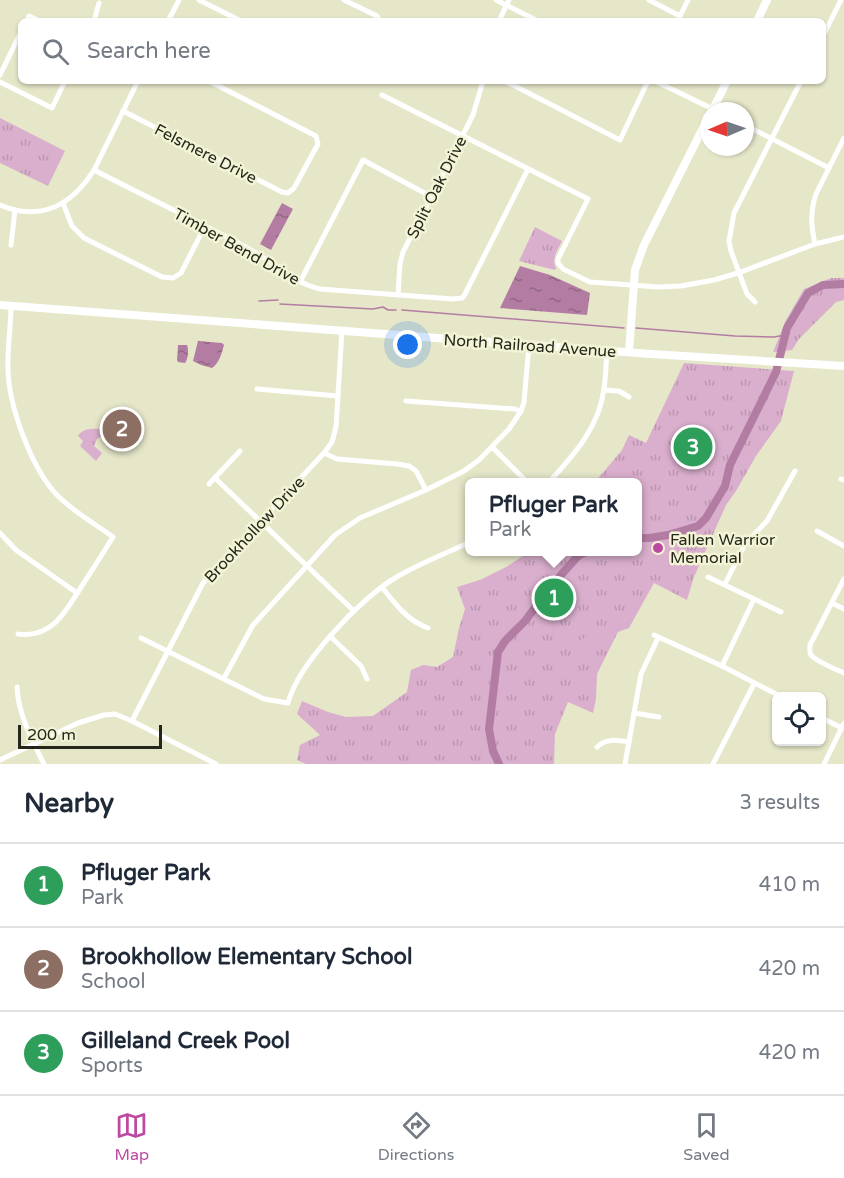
<!DOCTYPE html>
<html lang="en">
<head>
<meta charset="utf-8">
<style>
  :root { --surface:#fff; --page:#f2f2f3; --text:#1f2937; --muted:#747a83; --line:#e0e1e3; --accent:#bd49a2 }
  body { margin:0; font-family:"Varela Round",sans-serif; background:var(--page); color:var(--text) }
  .controls { position:absolute; right:18px; bottom:18px; display:grid; overflow:hidden; border-radius:9px; box-shadow:0 2px 4px #0004 }
  .controls button { width:54px; height:54px; display:grid; place-items:center; padding:0; border:0; border-bottom:2px solid var(--line); background:var(--surface); color:var(--text); font:30px sans-serif }
  .compass { position:absolute; left:700px; top:102px; width:54px; height:54px; border-radius:50%; background:var(--surface); box-shadow:0 2px 4px #0004; rotate:268deg }
  .scale { position:absolute; left:18px; bottom:15px; width:144px; box-sizing:border-box; padding-left:6px; border:3px solid #26261b; border-top:0; font-size:16px; line-height:21px; white-space:nowrap; color:#26261b; -webkit-text-stroke:4px #f3f4d6; paint-order:stroke }
  .you { position:absolute; left:408px; top:345px; width:21px; height:21px; margin:-15px; border:4px solid #fff; border-radius:50%; background:#1a73e8; box-shadow:0 0 0 9px #1a73e833 }
  .badge { display:grid; place-items:center; width:39px; height:39px; border-radius:50%; background:var(--accent); color:#fff; font-size:20px; font-weight:700 }
  .pin { position:absolute; translate:-50% -50%; border:3px solid #fff; box-shadow:0 2px 6px #0006 }
  .popup { position:absolute; left:465px; top:478px; width:177px; height:78px; box-sizing:border-box; display:grid; place-content:center; border-radius:9px; background:var(--surface); filter:drop-shadow(0 2px 4px #0005); font-size:20px; white-space:nowrap; color:var(--muted) }
  .popup b { font-size:22px; color:var(--text) }
  .popup::after { content:''; position:absolute; left:50%; top:100%; margin-left:-12px; border:12px solid transparent; border-top-color:var(--surface) }
  .list { margin:0; padding:0; list-style:none }
  h2 { display:flex; justify-content:space-between; align-items:center; height:78px; margin:0; padding:0 24px; font-size:26px }
  h2 small { font-size:20px; font-weight:400; color:var(--muted) }
  .list li { display:grid; grid-template-columns:39px 1fr auto; gap:18px; align-items:center; box-sizing:border-box; height:84px; padding:0 24px; border-top:2px solid var(--line) }
  .list b { display:block; font-size:22px; white-space:nowrap }
  .list p { margin:0; font-size:20px; white-space:nowrap; color:var(--muted) }
  .list em { font-size:20px; font-style:normal; color:var(--muted) }
  .icon { flex:none; width:33px; height:33px; fill:none; stroke:currentColor; stroke-width:2; stroke-linecap:round; stroke-linejoin:round }
  .map { position:relative; flex:none; width:844px; height:764px; overflow:hidden }
  .search { position:absolute; background:var(--surface); box-shadow:0 2px 4px #0004; left:18px; right:18px; top:18px; height:66px; display:flex; align-items:center; gap:15px; box-sizing:border-box; padding:0 21px; border-radius:9px; color:var(--muted); font-size:22px }
  .sheet { height:330px; background:var(--surface) }
  nav { display:flex; justify-content:space-around; align-items:center; box-sizing:border-box; height:84px; border-top:2px solid var(--line); background:var(--surface); font-size:16px; color:var(--muted) }
  nav a { display:grid; justify-items:center; gap:3px }
  nav .on { color:var(--accent) }
  .map>svg:first-child { display:block }
</style>
</head>
<body>
<div class="map">
<svg width="844" height="764" viewBox="0 0 844 764">
  <defs>
    <pattern id="grass-tufts" width="24" height="20" patternUnits="userSpaceOnUse" patternTransform="scale(1.5)"><rect width="24" height="20" fill="#daafcd"/><path d="M3 7l-1-3M5 7V3M7 7l1-3M15 17l-1-3M17 17v-4M19 17l1-3" fill="none" stroke="#bb96af"/></pattern>
    <pattern id="water-ripples" width="26" height="14" patternUnits="userSpaceOnUse" patternTransform="scale(1.5)"><rect width="26" height="14" fill="#b37da3"/><path d="M2 4q2-2 4 0t4 0M15 11q2-2 4 0t4 0" fill="none" stroke="#916684"/></pattern>
  </defs>
  <rect width="100%" height="100%" fill="#e6e7c9"/>
  <g fill="url(#grass-tufts)">
    <path d="M0 118 65 151 48 186 0 163Z"/>
    <path d="M535 227 562 241C558 250 551 258 556 268L555 270 519 261Z"/>
    <path d="M831 278H844V300L836 302 799 339 792 350 773 352 786 320 804 289Z"/>
    <path d="M684 363 794 371 781 421 756 456 736 491 726 505 694 577 687 600 654 583 629 628 618 632 597 674 596 699 593 713 568 702 555 734 554 764H306L297 760 300 745 320 735 297 714 302 701 328 712 346 717 373 716 407 692 411 670 423 665 437 667 453 657 459 628 465 609 457 587 480 580 506 567 529 552H638V482H595L622 450 629 435 646 443Z"/>
    <path d="M103 429 105 434 97 439 94 446 102 453 96 461 80 446 83 441 78 436C83 427 95 429 103 429Z"/>
  </g>
  <path fill="#daafcd" d="M593 634 598 644 583 651 578 641Z"/>
  <g fill="url(#water-ripples)">
    <path d="M282 203 293 209 271 250 260 244Z"/>
    <path d="M520 266 550 275 590 293 587 315 500 308Z"/>
    <path d="M198 341 222 343 224 345C222 353 219 363 212 368L201 365 193 361Z"/>
    <path d="M178 345H187C189 350 188 359 185 363L178 362 177 360Z"/>
    <path d="M688 436 704 443 700 455 691 452 686 465 678 462Z"/>
  </g>
  <g fill="none" stroke-linecap="round" stroke-linejoin="round">
    <g stroke="#b37da3" stroke-width="1.5">
      <path d="M259 301 278 300"/>
      <path d="M280 304 373 309 383 307 388 310H396"/>
      <path d="M402 310 624 328"/>
      <path d="M636 328 735 336 774 337 785 335"/>
    </g>
    <g stroke="#b37da3" stroke-width="8">
      <path d="M638 538H649L668 535 698 526 706 518 725 486 730 465 776 372 787 328 808 293 823 285 844 284"/>
      <path d="M499 764 493 751 489 729 498 652 505 641 525 621 552 585 578 556 586 552"/>
    </g>
    <g stroke="#fff" stroke-width="5">
      <path d="M199 0 241 21"/>
      <path d="M344 0 377 16 380 21"/>
      <path d="M496 0 538 21"/>
      <path d="M649 0 680 16 688 0"/>
      <path d="M27 21 29 16 40 21"/>
      <path d="M94 21 99 3"/>
      <path d="M168 21 179 0"/>
      <path d="M499 21 509 0"/>
      <path d="M823 36 841 0"/>
      <path d="M0 75 21 32"/>
      <path d="M505 81 620 140 648 81"/>
      <path d="M655 81 715 110"/>
      <path d="M0 82 52 108 65 81"/>
      <path d="M382 95 588 199 558 259V263L563 269 590 282 658 287 681 286 714 280 738 273 815 244 844 237"/>
      <path d="M123 111 282 192 288 193 294 188 318 144 316 136 209 81"/>
      <path d="M745 125 829 168"/>
      <path d="M94 170C146 197 200 222 251 250 274 263 294 283 320 289L453 299 462 298 464 296 528 169"/>
      <path d="M63 203 72 226 84 238 162 277 173 278 181 273 205 226"/>
      <path d="M0 205C41 222 72 205 94 170L138 81"/>
      <path d="M815 244C811 226 810 212 816 194L844 138"/>
      <path d="M11 245 15 210"/>
      <path d="M300 282 363 160 432 197"/>
      <path d="M398 295 400 264 403 252 473 115 483 81"/>
      <path d="M755 302 747 294 731 251 729 241 734 213 801 81"/>
      <path d="M11 306C11 327 7 349 8 370 9 407 32 470 58 496 74 512 95 524 113 537 103 553 93 569 83 584 67 609 53 639 18 634"/>
      <path d="M257 389 338 396"/>
      <path d="M604 390 619 391 629 397"/>
      <path d="M406 401 515 409 521 411"/>
      <path d="M492 447 527 482"/>
      <path d="M324 453 337 459 397 464 409 466 416 471 426 490"/>
      <path d="M215 478 354 611"/>
      <path d="M841 479 844 480"/>
      <path d="M549 482C574 455 600 426 604 388 606 375 606 363 607 350"/>
      <path d="M209 484 240 451"/>
      <path d="M817 531 844 546"/>
      <path d="M0 533 16 550 77 593"/>
      <path d="M708 577 781 612"/>
      <path d="M844 579 810 645C810 650 809 652 811 655 815 660 837 670 844 673"/>
      <path d="M725 584 745 544 767 521 795 471"/>
      <path d="M382 587C394 603 408 621 428 628"/>
      <path d="M832 603 844 609"/>
      <path d="M654 635 722 666 780 696"/>
      <path d="M330 636 361 666 367 679"/>
      <path d="M141 638 264 699 288 703C298 664 361 598 395 578 418 564 445 554 470 542"/>
      <path d="M722 666 754 599"/>
      <path d="M224 678 253 625 335 535 360 518 426 490 464 471 479 460 509 429 521 411 524 402 529 345"/>
      <path d="M17 687C18 714 32 740 44 764"/>
      <path d="M634 713 659 717"/>
      <path d="M822 718 842 728"/>
      <path d="M132 721 203 583 324 453 332 442 336 427 342 330"/>
      <path d="M597 747C606 738 617 740 629 742"/>
      <path d="M0 760 78 723 104 715 115 714 132 721 216 764"/>
      <path d="M625 764 641 674 658 638"/>
      <path d="M713 764 754 684"/>
      <path d="M824 764 844 723"/>
    </g>
    <g stroke="#fff" stroke-width="8">
      <path d="M757 21 767 0"/>
      <path d="M712 111 727 81"/>
      <path d="M0 305 651 354 844 366"/>
      <path d="M629 352 635 270 644 245 709 116"/>
    </g>
  </g>
  <circle fill="#bd49a2" stroke="#f3f4d6" stroke-width="2" cx="658" cy="548" r="6"/>
  <g text-anchor="middle" stroke-width="5" stroke-linejoin="round" paint-order="stroke">
    <g font-size="16" fill="#26261b" stroke="#f3f4d6">
      <text transform="translate(206 153) rotate(27)" y="6">Felsmere Drive</text>
      <text transform="translate(436 187) rotate(-63)" y="6">Split Oak Drive</text>
      <text transform="translate(237 246) rotate(29)" y="6">Timber Bend Drive</text>
      <text transform="translate(530 345) rotate(4)" y="6">North Railroad Avenue</text>
      <text transform="translate(254 529) rotate(-47)" y="6">Brookhollow Drive</text>
    </g>
    <g font-size="16" fill="#26261b" stroke="#f3f4d6" text-anchor="start">
      <text x="670" y="545">Fallen Warrior<tspan x="670" dy="18">Memorial</tspan></text>
    </g>
  </g>
</svg>
<div class="controls">
<button><svg class="icon" aria-label="locate" viewBox="0 0 24 24"><circle cx="12" cy="12" r="6"/><path d="M12 2v4M12 18v4M2 12h4M18 12h4"/></svg></button>
</div>
<svg class="compass" viewBox="-18 -18 36 36"><path d="M0-13l5 13h-10z" fill="#e53935"/><path d="M0 13l5-13h-10z" fill="#747a83"/></svg>
<div class="scale">200 m</div>
<div class="you"></div>
<div class="pin badge" style="left:554px;top:598px;background:#2e9e5b">1</div>
<div class="popup"><b>Pfluger Park</b>Park</div>
<div class="pin badge" style="left:122px;top:429px;background:#8d6e63">2</div>
<div class="pin badge" style="left:693px;top:447px;background:#2e9e5b">3</div>
<div class="search"><svg class="icon" aria-label="search" viewBox="0 0 24 24"><circle cx="10" cy="10" r="6"/><path d="M15 15l6 6"/></svg>Search here</div>
</div>
<section class="sheet">
<h2>Nearby<small>3 results</small></h2>
<ul class="list">
<li><span class="badge" style="background:#2e9e5b">1</span><div><b>Pfluger Park</b><p>Park</p></div><em>410 m</em></li>
<li><span class="badge" style="background:#8d6e63">2</span><div><b>Brookhollow Elementary School</b><p>School</p></div><em>420 m</em></li>
<li><span class="badge" style="background:#2e9e5b">3</span><div><b>Gilleland Creek Pool</b><p>Sports</p></div><em>420 m</em></li>
</ul>
</section>
<nav>
<a class="on"><svg class="icon" aria-label="map" viewBox="0 0 24 24"><path d="M3 6l6-2 6 2 6-2v14l-6 2-6-2-6 2zM9 4v14M15 6v14"/></svg>Map</a>
<a><svg class="icon" aria-label="directions" viewBox="0 0 24 24"><path d="M12 3l9 9-9 9-9-9zM9 14v-3h6M13 9l2 2-2 2"/></svg>Directions</a>
<a><svg class="icon" aria-label="saved" viewBox="0 0 24 24"><path d="M7 4h10v16l-5-4-5 4z"/></svg>Saved</a>
</nav>
</body>
</html>
